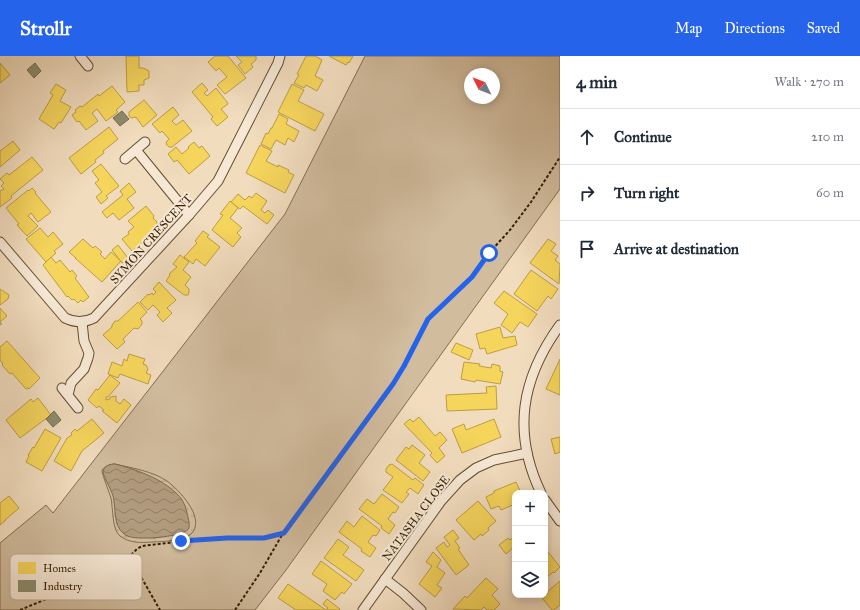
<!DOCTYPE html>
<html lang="en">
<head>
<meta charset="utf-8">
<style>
  :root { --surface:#fff; --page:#f2f2f3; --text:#1f2937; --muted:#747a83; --line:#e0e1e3; --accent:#2563eb }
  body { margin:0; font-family:"IM FELL Great Primer",serif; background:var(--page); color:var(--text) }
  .controls { position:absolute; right:12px; bottom:12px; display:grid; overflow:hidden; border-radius:8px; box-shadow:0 2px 10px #0003 }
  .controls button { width:36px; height:36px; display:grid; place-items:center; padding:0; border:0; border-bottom:1px solid var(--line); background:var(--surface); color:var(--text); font:20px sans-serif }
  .compass { position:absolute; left:464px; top:12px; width:36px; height:36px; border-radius:50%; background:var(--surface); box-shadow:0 2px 10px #0003; rotate:313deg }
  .stop { position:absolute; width:12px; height:12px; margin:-9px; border:3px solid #2563eb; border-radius:50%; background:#fff }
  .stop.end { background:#2563eb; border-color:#fff; box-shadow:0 1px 4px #0008 }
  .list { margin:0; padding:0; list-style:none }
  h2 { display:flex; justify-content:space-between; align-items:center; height:52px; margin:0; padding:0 16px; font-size:17px }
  h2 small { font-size:13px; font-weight:400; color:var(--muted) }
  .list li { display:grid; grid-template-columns:26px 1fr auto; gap:12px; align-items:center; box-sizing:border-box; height:56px; padding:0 16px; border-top:1px solid var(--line) }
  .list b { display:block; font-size:15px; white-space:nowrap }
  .list em { font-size:13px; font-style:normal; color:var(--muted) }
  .icon { flex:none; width:22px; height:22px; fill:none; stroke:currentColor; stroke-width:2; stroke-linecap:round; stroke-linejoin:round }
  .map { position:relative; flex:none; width:560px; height:554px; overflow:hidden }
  header { display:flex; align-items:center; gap:24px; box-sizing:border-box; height:56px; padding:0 20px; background:var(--accent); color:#fff }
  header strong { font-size:19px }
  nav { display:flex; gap:22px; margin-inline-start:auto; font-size:14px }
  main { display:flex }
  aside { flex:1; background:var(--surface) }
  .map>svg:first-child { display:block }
</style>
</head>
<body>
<header>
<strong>Strollr</strong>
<nav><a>Map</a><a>Directions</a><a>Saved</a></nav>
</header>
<main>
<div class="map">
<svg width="560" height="554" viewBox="0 0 560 554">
  <defs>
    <pattern id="wetland-marsh" width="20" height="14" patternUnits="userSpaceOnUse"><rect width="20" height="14" fill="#d1bc9e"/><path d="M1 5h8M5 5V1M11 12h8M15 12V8" fill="none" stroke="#b4a186"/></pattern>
    <pattern id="water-waves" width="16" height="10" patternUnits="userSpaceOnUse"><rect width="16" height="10" fill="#b19b7d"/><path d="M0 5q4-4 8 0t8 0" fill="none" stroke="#917e64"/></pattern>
  </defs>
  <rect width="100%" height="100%" fill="#f1dcbe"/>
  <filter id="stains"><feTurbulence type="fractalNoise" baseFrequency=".005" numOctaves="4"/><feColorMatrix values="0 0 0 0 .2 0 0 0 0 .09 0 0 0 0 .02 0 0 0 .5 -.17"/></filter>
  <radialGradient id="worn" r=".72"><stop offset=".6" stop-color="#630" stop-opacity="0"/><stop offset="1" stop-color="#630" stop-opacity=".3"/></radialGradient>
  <path fill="#d1bc9e" stroke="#836d4f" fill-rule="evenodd" d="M365 0H560V133L286 514 255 554H0V487L46 449 53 457 285 158ZM470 18H494V42H470Z"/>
  <path fill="url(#wetland-marsh)" stroke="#836d4f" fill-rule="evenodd" d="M115 408C132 412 152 415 167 425 179 434 204 460 193 476 187 484 162 486 152 486 141 487 129 487 120 480 112 474 113 452 111 442 110 438 101 416 102 414 105 410 111 408 115 408ZM115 450 183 476 155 482 128 480 117 468Z"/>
  <path fill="url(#water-waves)" stroke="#7f694b" d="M115 408C135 413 160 422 175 436 182 442 185 448 187 457 188 461 190 468 189 472 187 479 156 482 149 482 141 482 129 483 123 477 113 469 116 450 113 440 112 435 102 418 103 415 105 409 111 408 115 408Z"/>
  <g fill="#f6d55c" stroke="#bc9e40">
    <path d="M126 0H139V12H143L149 15V22L144 24V29H139V35L127 36Z"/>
    <path d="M215 0H228L246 22 225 38 217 29 227 21 219 12 216 15 208 6Z"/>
    <path d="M236 0H256V4L251 8 253 11 245 18 238 9 242 6Z"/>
    <path d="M306 0H315L322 4 315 20 323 24 317 35 306 29 304 32 294 27 299 19 297 18Z"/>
    <path d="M329 0H353L349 7 348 6 346 9Z"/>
    <path d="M0 7 10 19 0 27Z"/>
    <path d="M202 27 208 34 204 37 207 40 216 32 227 46 228 48 221 53 228 61 217 70 211 63 213 61 192 36Z"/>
    <path d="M56 28 66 34 60 45 71 51 61 67 59 66 54 73 39 63 53 39 50 37Z"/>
    <path d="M292 28 304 34 298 45 324 58 315 75 278 56Z"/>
    <path d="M112 30 125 46 116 54 118 56 106 65 97 53 92 57 98 65 86 74 79 65 77 66 72 59 76 56 75 54 80 50 82 51 98 38 99 40Z"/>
    <path d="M144 44 157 59 143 71 136 61 131 62 129 60V56Z"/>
    <path d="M173 51 179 59 172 65 176 69 183 64 192 75 172 91H169L166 88 167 85 169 83 162 75 160 77 152 68Z"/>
    <path d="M279 58 288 63 286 68 299 75 294 86 288 82 285 89 276 84 271 93 261 88 266 77 268 78 271 72H272Z"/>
    <path d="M109 71 118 83 103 95 104 97 95 104 96 106 81 118 69 102Z"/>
    <path d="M13 85 20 94 0 111V95Z"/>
    <path d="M194 86 199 92 202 90 210 100 189 118 177 104 174 106 168 98 176 91 182 98 189 92 188 91Z"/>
    <path d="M260 89 272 95 266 105 278 111V109L289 114 288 116 294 119 285 137 246 117Z"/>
    <path d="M32 101 43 114 11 140 12 142 0 151V135L4 133 1 130 4 127 0 123 7 117 9 119Z"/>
    <path d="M101 108 119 130 106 140 108 142 101 148 96 141 102 136 95 127 99 124 92 115Z"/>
    <path d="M129 127 136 136 127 143 134 152 119 164 113 157 107 162 102 156 123 139 120 135Z"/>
    <path d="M32 132 36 136 35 137 51 156 38 166 31 157 28 160 38 170 27 180 17 169 19 168 6 152 28 134 29 135Z"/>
    <path d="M256 137 267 145 261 154 265 157 268 154 274 159 267 168 243 150 240 153 231 146 238 138 245 144 249 140 252 142Z"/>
    <path d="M230 145 238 152 230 162 242 172 237 177 241 181 233 191 212 174 223 159 220 158Z"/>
    <path d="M146 150 154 160 153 162 157 166 156 172 146 180 148 182 132 195 122 183 129 178 128 176 134 171 128 165Z"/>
    <path d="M40 172 48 181 53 176 63 188 54 195 56 197 46 206 26 183Z"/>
    <path d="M203 175 209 179 207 181 220 191 205 210 196 203 193 208 184 201 197 187 195 185Z"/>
    <path d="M83 183 93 192 95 190 102 196 100 198 105 203 111 196 121 205 102 226 75 202H76L69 196Z"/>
    <path d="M548 183 556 188 551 195 558 200 555 204 560 208 559 228 530 207Z"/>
    <path d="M118 189 128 202 122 207 112 194Z"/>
    <path d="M180 199 189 206 183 214 191 221 185 229 189 233V236L188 239H184L166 225 170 219 169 218 177 211 173 208Z"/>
    <path d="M51 201 56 207 60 204 70 216 72 214 77 220 75 222 89 241 83 246 81 244 78 247 74 243 72 244 68 240 67 241 43 209Z"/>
    <path d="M531 214 558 233 551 243 548 240 537 255 514 238Z"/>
    <path d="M159 226 176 244 167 252 172 257 163 266 157 259 160 256 153 249 148 254 140 246 148 238 149 239 152 237 153 239 156 236 153 233Z"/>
    <path d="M0 233 9 239 8 243 0 249Z"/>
    <path d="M504 235 537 258 528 271 520 266 512 277 501 269 508 258 494 247Z"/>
    <path d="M138 246 147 256 140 263 142 265V268L138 273 134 272 123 283 125 286 117 293 103 279 112 271V269L115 265H118Z"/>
    <path d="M0 252 7 260 0 266 2 268 0 269Z"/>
    <path d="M500 271 503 282 515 280 517 289 487 298 485 292 480 293 476 278Z"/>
    <path d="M7 285 40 322 29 333 28 332 26 333 12 317 10 318 2 309 3 308 0 304V291Z"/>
    <path d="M456 287 473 294 469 304 451 296Z"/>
    <path d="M129 298 145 303 143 308 146 309 148 313 146 317 151 319 148 328 120 318 118 322 108 318 112 306 122 310 124 303 127 305Z"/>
    <path d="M560 303V339L546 333Z"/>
    <path d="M464 306 480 308 479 310 491 312 492 308 500 310V315L503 316 500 328 476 324 475 326 461 323Z"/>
    <path d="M110 319 120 327 108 341H106V344L110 343V341L116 340V345L120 348 124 343 131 349 117 367 102 355 104 354 99 350 97 352 88 344 96 333 98 334Z"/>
    <path d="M496 330 497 353 447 355 446 339 487 337 486 331Z"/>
    <path d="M38 342 51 359 20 382 6 364 31 343 33 346Z"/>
    <path d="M419 361 435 380 440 376 447 384 439 392 445 400 437 407 430 399 432 397 404 368 410 363 413 366Z"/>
    <path d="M92 363 104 377 82 395 71 415 54 405 67 382 72 379 71 377 75 373 77 375Z"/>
    <path d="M494 363 501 381 462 397 452 373 464 368 466 374Z"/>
    <path d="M45 373 61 382 42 415 26 406 29 400 28 399 33 391 34 392Z"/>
    <path d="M560 381V396L555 398 551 383Z"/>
    <path d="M412 389 425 399 419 407 430 416 423 425 396 404 406 391 409 393Z"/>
    <path d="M392 408 413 424 415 422 424 429 418 438 410 432 406 436 409 438 402 447 383 434 393 421 386 416V413L389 409Z"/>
    <path d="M516 426 521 437H515V448L501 454 499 450 491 453 486 441 494 437V435Z"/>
    <path d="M382 438 399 451 395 457 393 456 388 463 395 469 389 478 381 472 382 470 359 453 367 443 374 448Z"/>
    <path d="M9 440 19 452 5 464V465L0 469V447Z"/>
    <path d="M478 445 496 465 488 472 489 474 482 480 481 478 474 484 456 464Z"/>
    <path d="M362 460 380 474 376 480 373 479 368 486 376 492 370 501 361 495 362 493 339 476 347 465 354 471Z"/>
    <path d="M453 474 459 482 455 485 460 492 458 493 469 509 456 519 436 492 444 486 447 491 450 489 444 481Z"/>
    <path d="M515 480V494L513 492 506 498 499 489 508 482 510 484Z"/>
    <path d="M338 483 349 491 343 499 364 514 356 525 324 502Z"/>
    <path d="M545 492 560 511 554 517 553 516 545 523Z"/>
    <path d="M433 496 441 504 437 511 445 517 437 529 442 532 435 541 419 528 432 510 426 506Z"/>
    <path d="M321 505 352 528 344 538 342 536 335 544 323 535 327 528 312 518Z"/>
    <path d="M486 522 498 533 492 539 500 548 494 554H487L484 551 481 554 453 553 465 540 467 542Z"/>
    <path d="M560 525V549L554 554H552L542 542 548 537 547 536Z"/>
    <path d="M288 528 326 554 328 552 323 548 327 543 340 553 339 554H296L278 542Z"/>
  </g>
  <g fill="#8c8c6e" stroke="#726b4d">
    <path d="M35 7 41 15 34 22 27 14Z"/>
    <path d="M122 55 129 63 120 70 113 62Z"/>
    <path d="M54 355 61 364 53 371 46 363Z"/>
  </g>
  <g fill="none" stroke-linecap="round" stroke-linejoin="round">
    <defs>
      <g id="street">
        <path d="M80 0 88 10"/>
        <path d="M136 94 189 159"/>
        <path d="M125 103 145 86"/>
        <path d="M0 186 65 262C75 267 84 267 94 262L189 159 218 125 278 7 280 0"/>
        <path d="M62 332 78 352"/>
        <path d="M68 339 71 327 84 313 88 302 89 297 84 285 82 266"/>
        <path d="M541 437C512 376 521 323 560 269"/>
        <path d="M545 444 560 465"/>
        <path d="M385 523 403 537 421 554"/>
        <path d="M363 554 441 445 460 424 476 412 494 404 527 397"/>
      </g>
    </defs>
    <use href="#street" stroke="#644e30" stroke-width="11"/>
    <g stroke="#351e00" stroke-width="2" stroke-dasharray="3 2" stroke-linecap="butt">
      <path d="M129 500 160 554"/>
      <path d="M20 554 109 517 122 508 137 493 142 490 201 483 264 482 283 477"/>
      <path d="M235 554 260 517 282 479 393 328 404 310 428 263 474 219 489 197 510 174 531 146 560 101"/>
    </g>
    <use href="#street" stroke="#f6e8d5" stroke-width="9"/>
  </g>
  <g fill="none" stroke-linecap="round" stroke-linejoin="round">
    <path stroke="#2563eb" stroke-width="5" d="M181 485 227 482H264L284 477 393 328 404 310 428 263 472 221 489 197"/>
  </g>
  <g text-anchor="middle" stroke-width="4" stroke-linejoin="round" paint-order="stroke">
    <g font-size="12" fill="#351e00" stroke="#f6e8d5">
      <text transform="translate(151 183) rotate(-48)" y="4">SYMON CRESCENT</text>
      <text transform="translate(416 462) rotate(-53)" y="4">NATASHA CLOSE</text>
    </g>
  </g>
  <rect x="10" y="498" width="132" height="46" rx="6" fill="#f6e8d5" stroke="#bcab95" stroke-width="1"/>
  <rect x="18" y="506" width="18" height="12" fill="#f6d55c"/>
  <rect x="18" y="524" width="18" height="12" fill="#8c8c6e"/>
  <g font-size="11" fill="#351e00">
    <text x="43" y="516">Homes</text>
    <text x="43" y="534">Industry</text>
  </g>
  <rect width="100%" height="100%" filter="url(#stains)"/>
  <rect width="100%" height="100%" fill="url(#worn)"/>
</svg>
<div class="controls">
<button>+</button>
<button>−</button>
<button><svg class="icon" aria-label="layers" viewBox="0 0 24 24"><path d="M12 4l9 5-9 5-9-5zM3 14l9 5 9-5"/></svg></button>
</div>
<svg class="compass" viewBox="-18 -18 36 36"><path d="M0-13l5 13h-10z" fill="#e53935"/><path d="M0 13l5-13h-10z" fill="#747a83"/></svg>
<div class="stop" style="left:489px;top:197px"></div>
<div class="stop end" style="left:181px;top:485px"></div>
</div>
<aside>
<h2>4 min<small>Walk · 270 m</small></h2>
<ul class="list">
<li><svg class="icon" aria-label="ahead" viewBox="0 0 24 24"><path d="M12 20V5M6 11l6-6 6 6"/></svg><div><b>Continue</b></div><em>210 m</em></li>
<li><svg class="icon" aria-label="right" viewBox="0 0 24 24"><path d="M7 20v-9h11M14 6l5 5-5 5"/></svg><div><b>Turn right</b></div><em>60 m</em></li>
<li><svg class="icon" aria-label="arrive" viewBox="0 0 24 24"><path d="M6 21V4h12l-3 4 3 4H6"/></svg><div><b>Arrive at destination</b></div></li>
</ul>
</aside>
</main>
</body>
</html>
